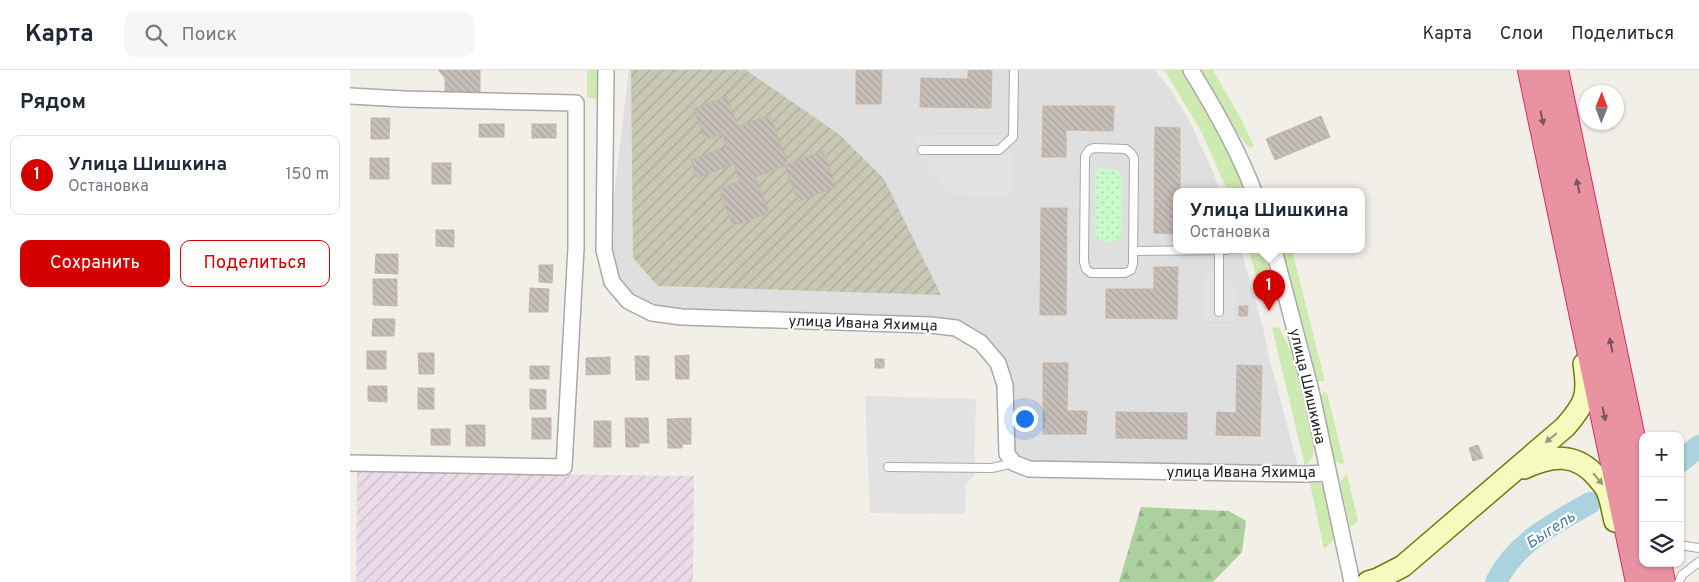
<!DOCTYPE html>
<html lang="ru">
<head>
<meta charset="utf-8">
<style>
  :root { --surface:#fff; --page:#f6f6f7; --text:#1f2937; --muted:#747a83; --line:#e0e1e3; --accent:#d40000 }
  body { margin:0; font-family:Overpass,sans-serif; background:var(--page); color:var(--text) }
  .controls { position:absolute; right:15px; bottom:15px; display:grid; overflow:hidden; border-radius:10px; box-shadow:0 1px 4px #0004 }
  .controls button { width:45px; height:45px; display:grid; place-items:center; padding:0; border:0; border-bottom:1px solid var(--line); background:var(--surface); color:var(--text); font:25px sans-serif }
  .compass { position:absolute; left:1229px; top:15px; width:45px; height:45px; border-radius:50%; background:var(--surface); box-shadow:0 1px 4px #0004; rotate:1deg }
  .you { position:absolute; left:674px; top:348px; width:18px; height:18px; margin:-12px; border:4px solid #fff; border-radius:50%; background:#1a73e8; box-shadow:0 0 0 8px #1a73e833 }
  .badge { display:grid; place-items:center; width:32px; height:32px; border-radius:50%; background:var(--accent); color:#fff; font-size:16px; font-weight:700 }
  .pin { position:absolute; translate:-50% -41px; filter:drop-shadow(0 1px 2px #0008) }
  .pin::after { content:''; position:absolute; top:26px; width:18px; height:15px; background:inherit; clip-path:polygon(0 0,100% 0,50% 100%) }
  .popup { position:absolute; left:823px; top:118px; width:192px; height:65px; box-sizing:border-box; display:grid; place-content:center; border-radius:10px; background:var(--surface); filter:drop-shadow(0 1px 4px #0005); font-size:16px; white-space:nowrap; color:var(--muted) }
  .popup b { font-size:19px; color:var(--text) }
  .popup::after { content:''; position:absolute; left:50%; top:100%; margin-left:-10px; border:10px solid transparent; border-top-color:var(--surface) }
  .list { margin:0; padding:0; list-style:none }
  h2 { display:flex; justify-content:space-between; align-items:center; height:65px; margin:0; padding:0 20px; font-size:21px }
  h2 small { font-size:16px; font-weight:400; color:var(--muted) }
  .list li { display:grid; grid-template-columns:32px 1fr auto; gap:15px; align-items:center; box-sizing:border-box; height:80px; margin:0 10px 10px; padding:0 10px; border:1px solid var(--line); border-radius:10px }
  .list b { display:block; font-size:19px; white-space:nowrap }
  .list p { margin:0; font-size:16px; white-space:nowrap; color:var(--muted) }
  .list em { font-size:16px; font-style:normal; color:var(--muted) }
  .actions { display:flex; gap:10px; padding:15px 20px }
  .actions a { flex:1; padding:11px 0; border:1px solid var(--accent); border-radius:10px; text-align:center; font-size:18px; color:var(--accent) }
  .actions .main { background:var(--accent); color:#fff }
  .icon { flex:none; width:28px; height:28px; fill:none; stroke:currentColor; stroke-width:2; stroke-linecap:round; stroke-linejoin:round }
  .map { position:relative; flex:none; width:1349px; height:512px; overflow:hidden }
  header { display:flex; align-items:center; gap:30px; box-sizing:border-box; height:70px; padding:0 25px; background:var(--surface); border-bottom:1px solid var(--line) }
  header strong { font-size:24px }
  nav { display:flex; gap:28px; margin-inline-start:auto; font-size:18px }
  .search { width:350px; height:45px; background:var(--page); display:flex; align-items:center; gap:12px; box-sizing:border-box; padding:0 18px; border-radius:10px; color:var(--muted); font-size:19px }
  main { display:flex }
  aside { flex:1; background:var(--surface) }
  .map>svg:first-child { display:block }
</style>
</head>
<body>
<header>
<strong>Карта</strong>
<div class="search"><svg class="icon" aria-label="search" viewBox="0 0 24 24"><circle cx="10" cy="10" r="6"/><path d="M15 15l6 6"/></svg>Поиск</div>
<nav><a>Карта</a><a>Слои</a><a>Поделиться</a></nav>
</header>
<main>
<aside>
<h2>Рядом<small></small></h2>
<ul class="list">
<li><span class="badge">1</span><div><b>Улица Шишкина</b><p>Остановка</p></div><em>150 m</em></li>
</ul>
<div class="actions"><a class="main">Сохранить</a><a>Поделиться</a></div>
</aside>
<div class="map">
<svg width="1349" height="512" viewBox="0 0 1349 512">
  <defs>
    <pattern id="industrial-furrows" width="10" height="10" patternUnits="userSpaceOnUse" patternTransform="scale(1.25)"><rect width="10" height="10" fill="#ebdbe8"/><path d="M-1 1l2-2M0 10L10 0M9 11l2-2" fill="none" stroke="#c9bcc7"/></pattern>
    <pattern id="construction-furrows" width="10" height="10" patternUnits="userSpaceOnUse" patternTransform="scale(1.25)"><rect width="10" height="10" fill="#c7c7b4"/><path d="M-1 1l2-2M0 10L10 0M9 11l2-2" fill="none" stroke="#abab9a"/></pattern>
    <pattern id="forest-firs" width="22" height="20" patternUnits="userSpaceOnUse" patternTransform="scale(1.25)"><rect width="22" height="20" fill="#add19e"/><path d="M5 1l3.5 6h-7zM16 11l3.5 6h-7z" fill="#95b388"/></pattern>
    <pattern id="park-dots" width="8" height="8" patternUnits="userSpaceOnUse" patternTransform="scale(1.25)"><rect width="8" height="8" fill="#c8facc"/><path d="M2 2h.1M6 6h.1" fill="none" stroke="#acd6af" stroke-width="1.8" stroke-linecap="round"/></pattern>
    <pattern id="building-back-hatch" width="6" height="6" patternUnits="userSpaceOnUse" patternTransform="scale(1.25)"><rect width="6" height="6" fill="#c7bfb8"/><path d="M-1 5l2 2M0 0l6 6M5-1l2 2" fill="none" stroke="#aba49e"/></pattern>
  </defs>
  <rect width="100%" height="100%" fill="#f2efe9"/>
  <path fill="#e0dfdf" d="M279 0H805L820 19 840 52 864 104 870 122H826V180H891L913 258 919 287 948 397 684 393 666 386 664 377 662 312 652 286 634 265 609 251 581 246 335 240 305 237 282 225 269 208 262 188 260 158Z"/>
  <path fill="url(#industrial-furrows)" d="M7 402 344 406 343 512H6Z"/>
  <path fill="url(#construction-furrows)" d="M281 0H396L490 65 534 109 591 225 308 216 283 188Z"/>
  <g fill="#cdebb0">
    <path d="M237 0H249V29L237 28Z"/>
    <path d="M814 0H832C858 38 878 80 895 122H878L851 61Z"/>
    <path d="M851 0H863L891 49 904 76 899 78 882 56Z"/>
    <path d="M930 180H942L975 311H966Z"/>
    <path d="M904 181C925 185 919 206 920 223L913 227 899 182Z"/>
    <path d="M929 257 944 288 963 372C965 383 964 388 955 396L922 258Z"/>
    <path d="M975 322H977L994 393 992 394 985 391 982 387 969 329 970 325Z"/>
    <path d="M997 404 1008 451 1000 457 990 412Z"/>
    <path d="M959 409C966 410 971 412 974 419L985 469 974 479Z"/>
  </g>
  <path fill="url(#forest-firs)" d="M791 437 879 441 896 451 892 482 863 512H769Z"/>
  <path fill="url(#park-dots)" d="M753 98C762 99 768 98 772 107V165C764 172 759 173 749 171L745 164V103L748 99Z"/>
  <g fill="#e2e2e2">
    <path d="M568 64 650 65 661 80 660 125 602 124 567 83Z"/>
    <path d="M854 203H875L883 210 885 220 884 251H853Z"/>
    <path d="M515 326 626 329 624 406 616 413 615 444 520 443Z"/>
  </g>
  <g fill="none" stroke-linecap="round" stroke-linejoin="round">
    <path stroke="#aad3df" stroke-width="4" d="M1330 393 1349 388"/>
    <g stroke="#aad3df" stroke-width="22">
      <path d="M1330 392 1349 376"/>
      <path d="M1146 512C1167 471 1202 455 1240 433"/>
    </g>
  </g>
  <g fill="url(#building-back-hatch)" stroke="#c4b6ab">
    <path d="M88 0H130V22H95V8Z"/>
    <path d="M506 0H532L531 34H506Z"/>
    <path d="M618 0H642L641 38 570 37 571 8 618 9Z"/>
    <path d="M377 26 388 57 420 45 438 94 473 81 486 117 448 131 435 96 406 107 419 143 383 156 369 119 390 111 384 94 347 108 341 90 377 77 372 63 355 70 344 39Z"/>
    <path d="M693 36H764L763 61 716 60V87H692Z"/>
    <path d="M971 46 980 67 925 90 916 69Z"/>
    <path d="M21 48H40L39 69H21Z"/>
    <rect x="129" y="54" width="25" height="13"/>
    <rect x="182" y="54" width="24" height="14"/>
    <path d="M805 57 830 58V122H826V164L804 163Z"/>
    <rect x="20" y="88" width="19" height="21"/>
    <rect x="82" y="93" width="19" height="21"/>
    <path d="M691 138H717L716 245H690Z"/>
    <path d="M86 160H104V177L86 176Z"/>
    <path d="M26 184H48V204L25 203Z"/>
    <path d="M189 195H203L202 213 189 212Z"/>
    <path d="M804 197H828L827 249 756 248V219H804Z"/>
    <path d="M23 209H47V236L23 235Z"/>
    <path d="M180 218 199 219 198 242H179Z"/>
    <path d="M889 236H898L897 246H889Z"/>
    <path d="M23 249H45L44 266H22Z"/>
    <rect x="17" y="281" width="19" height="18"/>
    <path d="M68 283H84V304H69Z"/>
    <path d="M339 285V309H326L325 286Z"/>
    <path d="M285 286H299V310H286Z"/>
    <path d="M260 287V304L236 305V288Z"/>
    <rect x="525" y="289" width="9" height="9"/>
    <path d="M693 293H718L717 341H737L736 364H693Z"/>
    <path d="M887 295 912 296 910 366 866 365 867 342 886 343Z"/>
    <rect x="180" y="296" width="19" height="13"/>
    <path d="M18 316H37V332L18 331Z"/>
    <rect x="68" y="318" width="16" height="21"/>
    <path d="M180 319 196 320V339H180Z"/>
    <path d="M766 342 837 343V369L766 368Z"/>
    <rect x="182" y="348" width="19" height="21"/>
    <path d="M275 348H298L299 373H289V377H276Z"/>
    <path d="M341 348V374H332V378H318L317 349Z"/>
    <rect x="244" y="351" width="17" height="26"/>
    <rect x="116" y="355" width="19" height="21"/>
    <rect x="81" y="359" width="19" height="16"/>
    <path d="M1128 375 1133 388 1123 391 1119 378Z"/>
  </g>
  <g fill="none" stroke-linecap="round" stroke-linejoin="round">
    <defs>
      <g id="lane">
        <path d="M744 78 776 79 781 83 784 88 783 194 781 200 775 203H741L736 199 734 192 735 86 739 80Z"/>
        <path d="M572 80H649L663 67 664 0"/>
        <path d="M783 181 876 180"/>
        <path d="M869 242V181"/>
        <path d="M538 397 642 398 664 393"/>
        <path d="M1330 475 1349 478"/>
        <path d="M1329 512 1332 505 1349 492"/>
      </g>
      <g id="street">
        <path d="M256 0 254 180 262 212 278 231 302 243 332 247 580 255 606 258 631 273 648 293 655 315 657 384 664 393 679 399 954 404 978 403"/>
        <path d="M841 0C865 39 888 79 904 122"/>
        <path d="M0 26 54 29 226 33V178L214 397 0 393"/>
        <path d="M924 180 961 321 1002 512"/>
      </g>
      <g id="secondary">
        <path d="M1174 398C1202 385 1226 382 1248 408 1250 411 1253 414 1255 417 1261 426 1262 440 1265 451"/>
        <path d="M1018 512 1028 509 1053 496 1215 357C1236 333 1239 325 1234 294"/>
      </g>
      <g id="highway">
        <path d="M1182 0 1290 512"/>
        <path d="M1204 0 1293 426"/>
        <path d="M1307 493 1311 512"/>
      </g>
    </defs>
    <use href="#lane" stroke="#a9a9a9" stroke-width="10"/>
    <use href="#street" stroke="#a9a9a9" stroke-width="18"/>
    <use href="#secondary" stroke="#707d05" stroke-width="24"/>
    <use href="#highway" stroke="#dc2a67" stroke-width="30"/>
    <use href="#lane" stroke="#fff" stroke-width="8"/>
    <use href="#street" stroke="#fff" stroke-width="15"/>
    <use href="#secondary" stroke="#f7fabf" stroke-width="21"/>
    <use href="#highway" stroke="#e892a2" stroke-width="28"/>
  </g>
  <defs><path id="oneway-solid" d="M-6-.8H1V-3.2L6.5 0L1 3.2V.8H-6Z" transform="scale(1.25)"/></defs>
  <g fill="#7b545c">
    <use href="#oneway-solid" transform="translate(1192 48) rotate(78)"/>
    <use href="#oneway-solid" transform="translate(1228 116) rotate(-102)"/>
    <use href="#oneway-solid" transform="translate(1261 275) rotate(-102)"/>
    <use href="#oneway-solid" transform="translate(1254 344) rotate(78)"/>
  </g>
  <g fill="#979978">
    <use href="#oneway-solid" transform="translate(1201 368) rotate(140)"/>
    <use href="#oneway-solid" transform="translate(1248 409) rotate(50)"/>
  </g>
  <g text-anchor="middle" stroke-width="4.5" stroke-linejoin="round" paint-order="stroke">
    <g font-size="15" fill="#222" stroke="#fff">
      <text transform="translate(513 253) rotate(2)" y="5">улица Ивана Яхимца</text>
      <text transform="translate(958 316) rotate(77)" y="5">улица Шишкина</text>
      <text x="891" y="407">улица Ивана Яхимца</text>
    </g>
    <g font-size="16" font-style="italic" fill="#4a7aab" stroke="#fff">
      <text transform="translate(1200 459) rotate(-33)" y="6">Быгель</text>
    </g>
  </g>
</svg>
<div class="controls">
<button>+</button>
<button>−</button>
<button><svg class="icon" aria-label="layers" viewBox="0 0 24 24"><path d="M12 4l9 5-9 5-9-5zM3 14l9 5 9-5"/></svg></button>
</div>
<svg class="compass" viewBox="-18 -18 36 36"><path d="M0-13l5 13h-10z" fill="#e53935"/><path d="M0 13l5-13h-10z" fill="#747a83"/></svg>
<div class="you"></div>
<div class="pin badge" style="left:919px;top:241px">1</div>
<div class="popup"><b>Улица Шишкина</b>Остановка</div>
</div>
</main>
</body>
</html>
